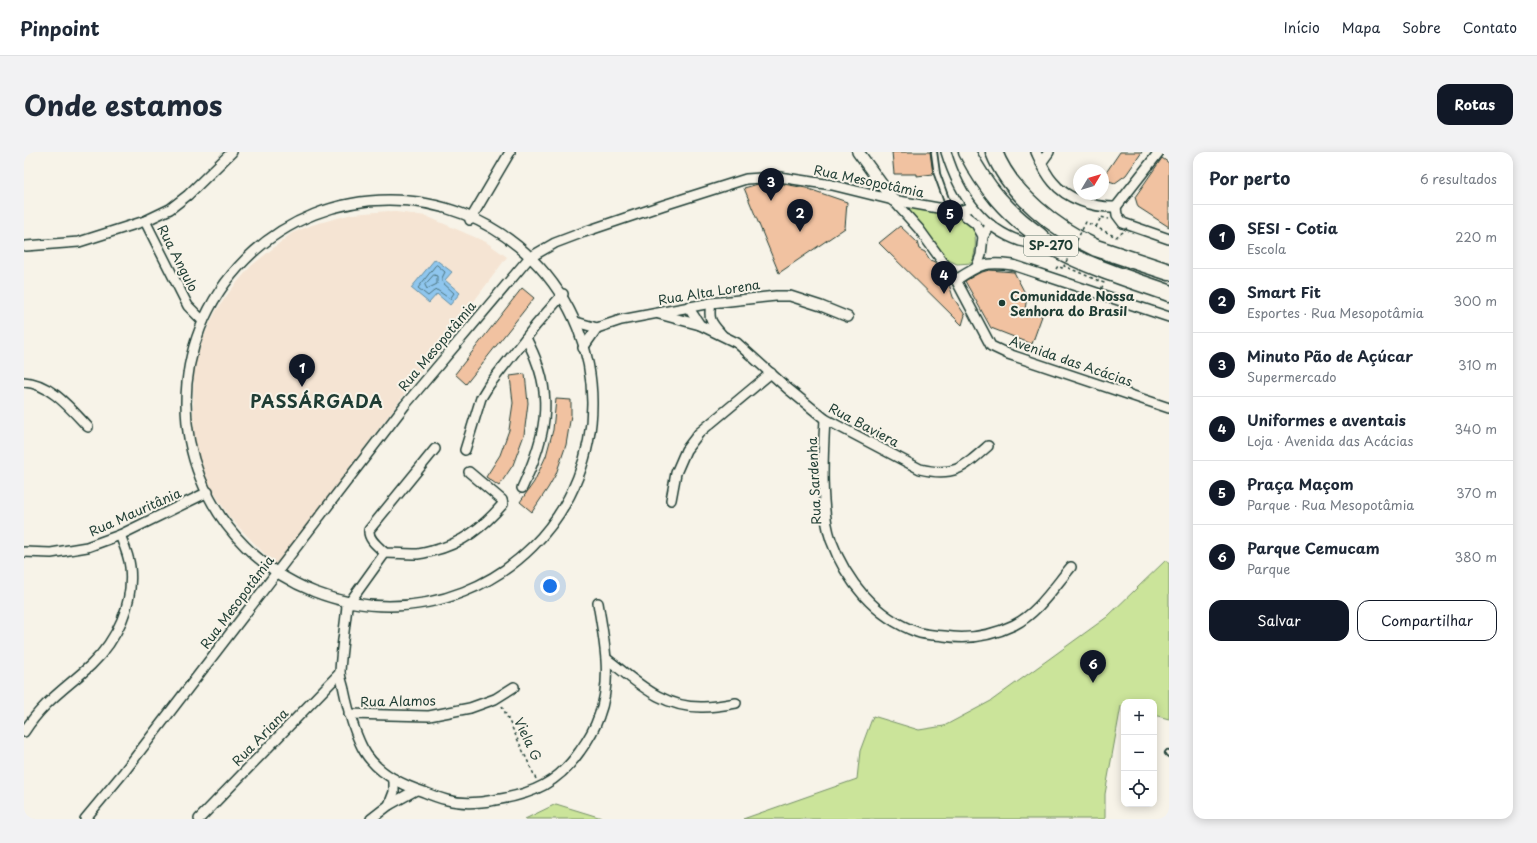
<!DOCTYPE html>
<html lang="pt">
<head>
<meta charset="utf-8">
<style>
  :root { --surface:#fff; --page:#f2f2f3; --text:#1f2937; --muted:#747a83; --line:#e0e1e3; --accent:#111827 }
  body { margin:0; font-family:"Playpen Sans",sans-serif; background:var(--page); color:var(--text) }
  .controls { position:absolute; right:12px; bottom:12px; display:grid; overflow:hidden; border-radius:8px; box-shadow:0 2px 10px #0003 }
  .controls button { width:36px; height:36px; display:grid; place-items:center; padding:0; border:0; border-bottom:1px solid var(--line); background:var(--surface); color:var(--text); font:20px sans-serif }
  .compass { position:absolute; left:1049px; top:12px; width:36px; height:36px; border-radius:50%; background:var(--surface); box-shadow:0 2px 10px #0003; rotate:52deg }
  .you { position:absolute; left:526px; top:434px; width:14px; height:14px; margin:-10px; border:3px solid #fff; border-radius:50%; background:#1a73e8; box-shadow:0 0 0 6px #1a73e833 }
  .badge { display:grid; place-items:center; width:26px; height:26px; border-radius:50%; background:var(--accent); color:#fff; font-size:13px; font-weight:700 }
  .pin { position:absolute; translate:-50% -33px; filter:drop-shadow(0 1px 2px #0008) }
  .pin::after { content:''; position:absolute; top:21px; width:14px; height:12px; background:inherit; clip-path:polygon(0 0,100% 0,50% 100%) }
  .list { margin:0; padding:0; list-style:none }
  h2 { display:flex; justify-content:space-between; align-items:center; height:52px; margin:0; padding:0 16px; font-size:17px }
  h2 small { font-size:13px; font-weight:400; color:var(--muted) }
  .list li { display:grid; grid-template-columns:26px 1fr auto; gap:12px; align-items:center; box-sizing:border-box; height:64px; padding:0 16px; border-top:1px solid var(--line) }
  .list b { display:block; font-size:15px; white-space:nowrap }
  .list p { margin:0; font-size:13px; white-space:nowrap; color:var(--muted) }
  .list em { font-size:13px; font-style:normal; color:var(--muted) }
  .actions { display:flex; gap:8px; padding:12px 16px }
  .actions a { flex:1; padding:9px 0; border:1px solid var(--accent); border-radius:12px; text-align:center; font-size:14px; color:var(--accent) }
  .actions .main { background:var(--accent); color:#fff }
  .icon { flex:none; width:22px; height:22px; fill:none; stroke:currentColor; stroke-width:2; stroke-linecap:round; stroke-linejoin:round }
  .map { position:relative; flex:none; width:1145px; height:667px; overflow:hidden; border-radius:12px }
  header { display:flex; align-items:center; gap:24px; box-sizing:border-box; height:56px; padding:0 20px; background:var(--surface); border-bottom:1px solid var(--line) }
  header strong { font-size:19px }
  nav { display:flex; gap:22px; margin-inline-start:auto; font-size:14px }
  .intro { display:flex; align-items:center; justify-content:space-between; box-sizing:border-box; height:96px; padding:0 24px }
  h1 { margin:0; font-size:28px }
  .button { padding:10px 18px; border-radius:12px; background:var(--accent); color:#fff; font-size:14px; font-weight:700 }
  main { display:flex; gap:24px; padding:0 24px }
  aside { flex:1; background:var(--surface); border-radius:12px; box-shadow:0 2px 10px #0003 }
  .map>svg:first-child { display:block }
</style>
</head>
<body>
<header>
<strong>Pinpoint</strong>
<nav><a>Início</a><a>Mapa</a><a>Sobre</a><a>Contato</a></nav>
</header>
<div class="intro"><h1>Onde estamos</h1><a class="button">Rotas</a></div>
<main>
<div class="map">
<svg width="1145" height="667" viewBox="0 0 1145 667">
  <rect width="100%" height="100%" fill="#f7f3e8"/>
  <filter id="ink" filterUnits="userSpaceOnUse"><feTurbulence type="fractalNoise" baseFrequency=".025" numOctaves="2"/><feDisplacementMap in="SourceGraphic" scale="8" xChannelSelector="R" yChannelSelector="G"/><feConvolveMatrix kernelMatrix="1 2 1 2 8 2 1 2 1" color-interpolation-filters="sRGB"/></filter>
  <g filter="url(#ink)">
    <path fill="#f5e4d3" d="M365 59 402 64 462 90 483 105 252 414 206 366 183 329 170 294 169 256 170 215 178 188 192 159 206 139 227 114 268 81 288 73 328 62Z"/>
    <g fill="#cbe49a" stroke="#759067">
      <path d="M891 54 936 66 950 75C952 87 952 99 948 111L933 112 924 108 879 58Z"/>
      <path d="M1142 408 1145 412V567L1130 563V550H1100V555L1097 554 1081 642V667H719L833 627 836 599 849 564 895 578 920 574 967 549 1083 465Z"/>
      <path d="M532 652 581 667H501Z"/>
    </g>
    <path fill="#8fc6ee" stroke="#628fa4" d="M411 107 428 120 421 128 436 141 426 153 413 142 405 151 387 136Z"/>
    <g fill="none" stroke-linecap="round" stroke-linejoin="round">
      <g stroke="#4c747e" stroke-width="1">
        <path d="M413 113 421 120 418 126V130L430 141 426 147 413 138 410 139 404 144 394 136 411 114Z"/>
        <path d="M410 123 413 124V132L403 137 401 133Z"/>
      </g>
    </g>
    <g fill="#f1c2a1" stroke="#1f3d34">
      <path d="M868 0H906L909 22 893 24V22H870Z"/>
      <path d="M1096 0H1118L1102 23 1091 31 1079 27V25Z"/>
      <path d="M1138 6 1145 11V75L1114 55 1111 45Z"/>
      <path d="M754 31 782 36 823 50 821 76 755 121 720 36 734 32Z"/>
      <path d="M876 74 893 90 895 97 901 100 906 108 911 110 914 118 919 120 924 129 929 145 941 163 938 173 855 91Z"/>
      <path d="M965 118 990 120 1003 145 1001 157 1018 164 1008 192 967 176 941 129 955 121Z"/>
      <path d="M498 136 510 146 442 232 431 222Z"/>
      <path d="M501 222 504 251 500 283 489 313 475 334 462 325 476 303 485 278 489 251 486 224Z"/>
      <path d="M532 247 547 248V263L542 293 532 322 524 336 508 360 496 350 510 330 522 304 529 278Z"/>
    </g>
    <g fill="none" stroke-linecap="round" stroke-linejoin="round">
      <defs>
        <g id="service">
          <path d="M910 0 913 22 926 58"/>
          <path d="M1144 601 1145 602"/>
        </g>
        <g id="minor">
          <path d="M922 0C934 39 955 75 996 89 1005 91 1015 92 1024 94"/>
          <path d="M1012 0C1017 11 1021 21 1029 30 1042 47 1071 56 1092 55"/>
          <path d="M1017 11 1025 0"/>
          <path d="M869 48 895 77 921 113 932 128 967 194 984 202 1145 256"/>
          <circle cx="365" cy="251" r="203"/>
          <path d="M1092 55 1135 0"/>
          <path d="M1092 55 1093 63 1099 71 1145 87"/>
          <path d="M935 59 952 72 959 84"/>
          <path d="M446 68 486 0"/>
          <path d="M121 69 164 154 179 169"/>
          <path d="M2 94 55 90 121 69 146 57 164 43 208 0"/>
          <path d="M953 114 957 103 959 84 967 73"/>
          <path d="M932 128C955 113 960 109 989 113L1145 165"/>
          <path d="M687 151C684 168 687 170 698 183"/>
          <path d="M664 155 676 173 713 191 763 236 801 267 896 317C930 325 939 316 964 294"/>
          <path d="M635 162 676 173"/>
          <path d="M552 170 573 176 597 168 687 151 752 144H766L797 154 824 165"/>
          <path d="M559 196 573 176"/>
          <path d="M0 230C26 231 47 257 64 275"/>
          <path d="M801 267C799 301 796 356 807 388 822 429 851 465 893 480 901 483 911 483 920 484 945 488 967 484 990 473 1014 461 1030 435 1047 415"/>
          <path d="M411 297 345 378C344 388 355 395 361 401 372 401 382 402 392 402 397 402 403 400 408 399 438 392 459 375 479 352L478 348 445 320"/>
          <path d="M441 298 457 246 465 233 512 173 539 142"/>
          <path d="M498 336C517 295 530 255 513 211 510 202 506 194 502 186"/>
          <path d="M647 348 652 321 662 298 675 281 747 221"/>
          <path d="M0 400 27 401 63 395 96 383 184 340"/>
          <path d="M323 454C321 475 317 498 316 520 316 526 319 532 320 538 324 557 329 577 338 595 350 619 375 632 400 640 407 643 415 646 423 648 438 652 455 651 471 648 509 642 534 631 556 599 564 588 571 576 575 564 589 527 580 488 574 451"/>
          <path d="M323 454 361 401"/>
          <path d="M583 507C613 530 638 556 679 555 690 555 701 553 712 551"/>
          <path d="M325 562 405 564 446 556 471 547 490 535"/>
          <path d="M0 580C20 549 41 537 67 513 93 488 110 452 106 415 105 404 100 393 96 383"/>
          <path d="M365 653 370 640V627"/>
          <path d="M61 667 100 620 381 253 505 106 531 91 560 80 640 53 722 27 755 25 808 33 869 48 931 59H935L948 55"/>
          <path d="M175 667 316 521"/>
          <path d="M347 667 365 653 392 638"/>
        </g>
        <path id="tertiary" d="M834 0 869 48"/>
        <g id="motorway">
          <path d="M943 0C961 35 982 60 1014 83 1019 88 1025 93 1031 96 1065 115 1108 128 1145 141"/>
          <path d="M970 0C986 42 1033 78 1072 96L1145 120"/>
        </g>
      </defs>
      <use href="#service" stroke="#1f3d34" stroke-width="8"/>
      <use href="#minor" stroke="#1f3d34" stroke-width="12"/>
      <use href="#tertiary" stroke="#1f3d34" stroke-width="14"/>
      <use href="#motorway" stroke="#1f3d34" stroke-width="19"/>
      <g stroke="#1f3d34" stroke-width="1.5" stroke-dasharray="3 3" stroke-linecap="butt">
        <path d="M1072 75 1077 65 1085 67"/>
        <path d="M1032 117 1034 114 1038 116 1039 115"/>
        <path d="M478 554 512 627"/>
      </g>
      <use href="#service" stroke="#f7f3e8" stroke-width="4.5"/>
      <use href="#minor" stroke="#f7f3e8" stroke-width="9"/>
      <use href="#tertiary" stroke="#f7f3e8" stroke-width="11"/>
      <use href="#motorway" stroke="#f7f3e8" stroke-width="16"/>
      <path stroke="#1f3d34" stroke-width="1.5" stroke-dasharray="3 3" stroke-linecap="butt" d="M1075 142 1080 131 1040 114 1062 70 1092 85 1102 78 1103 73"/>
    </g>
  </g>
  <circle fill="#1f3d34" stroke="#f7f3e8" stroke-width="1.5" cx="978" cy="151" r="4"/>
  <g text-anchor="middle" stroke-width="4" stroke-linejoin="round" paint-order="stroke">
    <rect fill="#f7f3e8" stroke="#60746a" stroke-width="1" x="1000" y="84" width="54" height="20" rx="3"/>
    <g font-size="12" font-weight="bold" fill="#1f3d34">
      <text x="1027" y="98">SP-270</text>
    </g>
    <g font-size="13" fill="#1f3d34" stroke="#f7f3e8">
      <text transform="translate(845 29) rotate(12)" y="5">Rua Mesopotâmia</text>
      <text transform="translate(154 106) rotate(63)" y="5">Rua Angulo</text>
      <text transform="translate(685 140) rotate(-9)" y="5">Rua Alta Lorena</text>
      <text transform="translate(413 194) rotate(-50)" y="5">Rua Mesopotâmia</text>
      <text transform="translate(1047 209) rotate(19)" y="5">Avenida das Acácias</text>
      <text transform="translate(840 273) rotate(28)" y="5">Rua Baviera</text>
      <text transform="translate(790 329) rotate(-93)" y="5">Rua Sardenha</text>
      <text transform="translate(111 360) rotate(-24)" y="5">Rua Mauritânia</text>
      <text transform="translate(213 450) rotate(-53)" y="5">Rua Mesopotâmia</text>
      <text transform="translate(374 549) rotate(-1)" y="5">Rua Alamos</text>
      <text transform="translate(236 585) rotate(-46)" y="5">Rua Ariana</text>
      <text transform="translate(504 587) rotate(65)" y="5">Viela G</text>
    </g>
    <g font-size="13" font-weight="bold" fill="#1f3d34" stroke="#f7f3e8" text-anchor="start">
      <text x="986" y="149">Comunidade Nossa<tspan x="986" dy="15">Senhora do Brasil</tspan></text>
    </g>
    <g font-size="17" font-weight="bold" letter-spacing="1" fill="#1f3d34" stroke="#f7f3e8">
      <text x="293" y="256">PASSÁRGADA</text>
    </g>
  </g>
</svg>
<div class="controls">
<button>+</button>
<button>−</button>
<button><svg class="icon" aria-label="locate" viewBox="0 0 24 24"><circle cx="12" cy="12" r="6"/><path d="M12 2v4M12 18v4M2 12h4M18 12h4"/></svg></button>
</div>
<svg class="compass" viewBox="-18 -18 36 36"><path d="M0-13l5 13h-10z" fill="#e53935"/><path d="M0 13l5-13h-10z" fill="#747a83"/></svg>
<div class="you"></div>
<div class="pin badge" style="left:278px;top:235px">1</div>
<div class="pin badge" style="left:776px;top:80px">2</div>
<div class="pin badge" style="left:747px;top:49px">3</div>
<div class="pin badge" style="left:920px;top:142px">4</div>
<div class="pin badge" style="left:926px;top:81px">5</div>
<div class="pin badge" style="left:1069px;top:531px">6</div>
</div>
<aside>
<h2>Por perto<small>6 resultados</small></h2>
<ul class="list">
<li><span class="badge">1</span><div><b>SESI - Cotia</b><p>Escola</p></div><em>220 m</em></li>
<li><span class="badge">2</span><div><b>Smart Fit</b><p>Esportes · Rua Mesopotâmia</p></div><em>300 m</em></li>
<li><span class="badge">3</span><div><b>Minuto Pão de Açúcar</b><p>Supermercado</p></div><em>310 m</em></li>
<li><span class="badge">4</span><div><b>Uniformes e aventais</b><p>Loja · Avenida das Acácias</p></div><em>340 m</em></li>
<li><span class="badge">5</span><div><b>Praça Maçom</b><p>Parque · Rua Mesopotâmia</p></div><em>370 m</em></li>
<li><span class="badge">6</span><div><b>Parque Cemucam</b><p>Parque</p></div><em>380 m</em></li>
</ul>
<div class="actions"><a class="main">Salvar</a><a>Compartilhar</a></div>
</aside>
</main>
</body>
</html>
